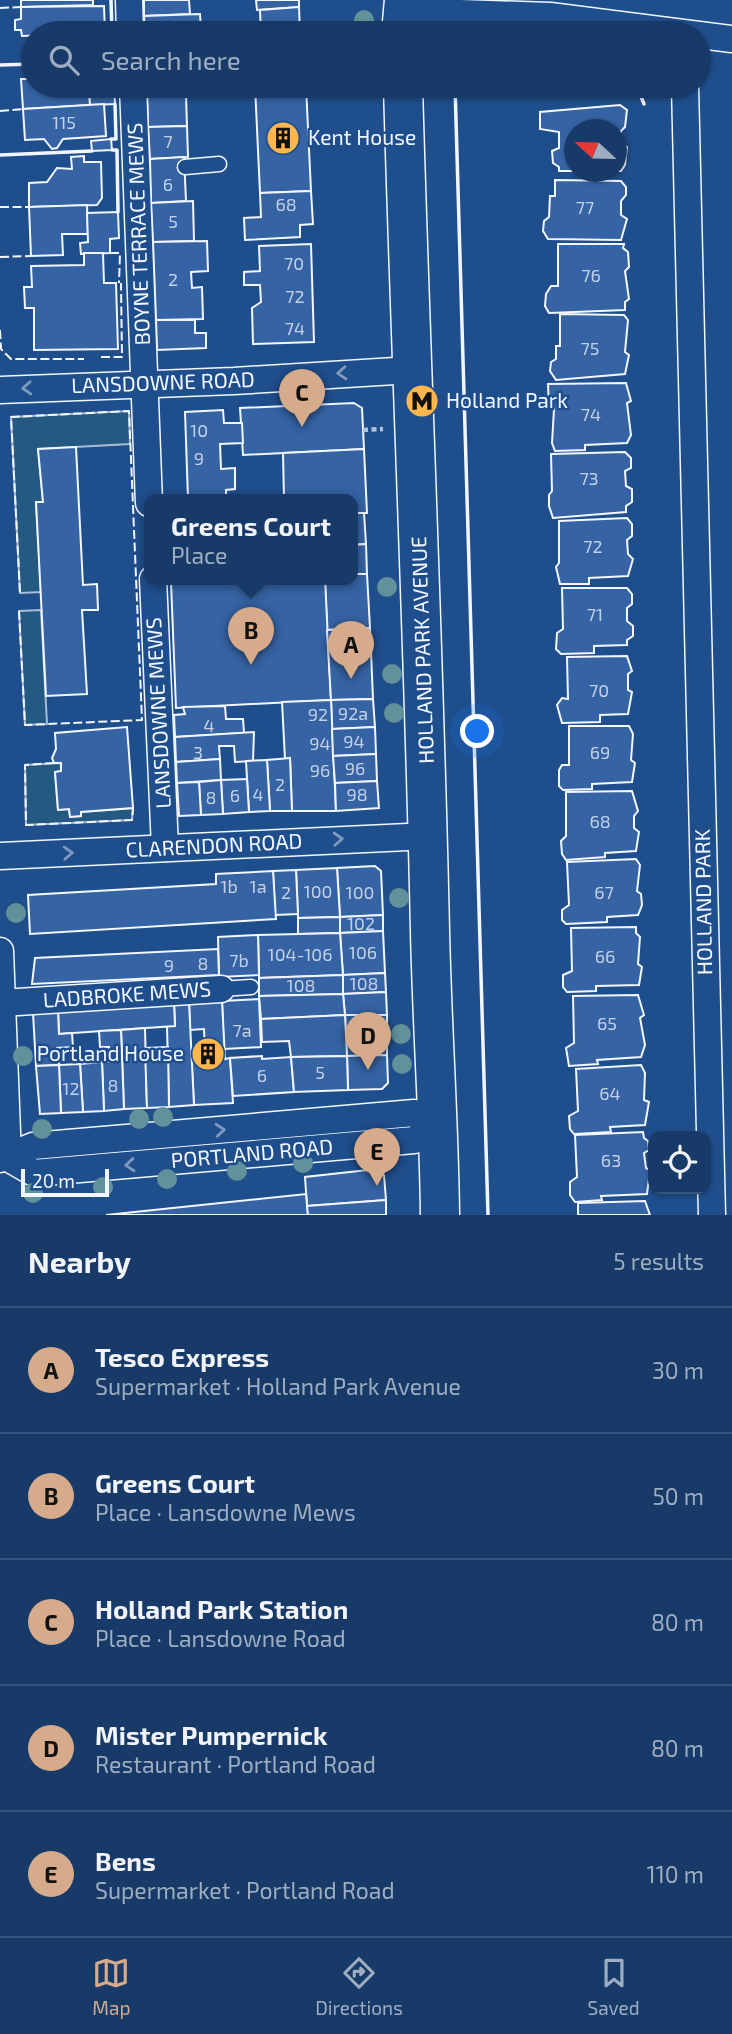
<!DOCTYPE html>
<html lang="en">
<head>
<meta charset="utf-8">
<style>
  :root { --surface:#173a69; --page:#244571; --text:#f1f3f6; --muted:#9eadc0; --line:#36547d; --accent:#d6ab8b }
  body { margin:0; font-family:"Exo 2",sans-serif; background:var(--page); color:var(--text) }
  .controls { position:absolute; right:21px; bottom:21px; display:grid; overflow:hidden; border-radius:14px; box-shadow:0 2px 5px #0004 }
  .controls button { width:63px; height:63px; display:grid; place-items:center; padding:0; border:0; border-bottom:2px solid var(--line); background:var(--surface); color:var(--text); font:35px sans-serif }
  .compass { position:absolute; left:564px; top:119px; width:63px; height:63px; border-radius:50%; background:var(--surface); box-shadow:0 2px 5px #0004; rotate:292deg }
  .scale { position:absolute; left:21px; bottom:18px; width:88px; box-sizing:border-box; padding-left:7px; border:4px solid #f2f6ff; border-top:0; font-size:19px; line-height:24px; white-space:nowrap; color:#f2f6ff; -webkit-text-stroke:5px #1f4e8c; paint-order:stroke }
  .you { position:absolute; left:478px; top:732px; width:24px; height:24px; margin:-18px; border:5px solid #fff; border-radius:50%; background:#1a73e8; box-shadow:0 0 0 10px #1a73e833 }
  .badge { display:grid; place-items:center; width:46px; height:46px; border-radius:50%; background:var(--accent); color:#111; font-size:23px; font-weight:700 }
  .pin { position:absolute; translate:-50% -58px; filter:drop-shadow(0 2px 4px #0008) }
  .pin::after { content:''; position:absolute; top:37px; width:24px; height:21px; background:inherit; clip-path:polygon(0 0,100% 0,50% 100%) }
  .popup { position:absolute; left:144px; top:494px; width:214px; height:91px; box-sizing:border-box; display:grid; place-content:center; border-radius:14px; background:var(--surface); filter:drop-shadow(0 2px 5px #0005); font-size:23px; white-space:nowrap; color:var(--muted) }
  .popup b { font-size:26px; color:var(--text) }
  .popup::after { content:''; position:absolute; left:50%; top:100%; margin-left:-14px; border:14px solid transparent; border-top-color:var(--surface) }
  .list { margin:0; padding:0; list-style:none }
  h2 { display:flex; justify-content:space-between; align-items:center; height:91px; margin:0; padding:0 28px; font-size:30px }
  h2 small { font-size:23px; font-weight:400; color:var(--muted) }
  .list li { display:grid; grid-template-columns:46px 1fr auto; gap:21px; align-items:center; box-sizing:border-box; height:126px; padding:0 28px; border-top:2px solid var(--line) }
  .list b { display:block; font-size:26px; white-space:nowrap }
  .list p { margin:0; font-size:23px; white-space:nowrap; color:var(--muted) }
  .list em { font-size:23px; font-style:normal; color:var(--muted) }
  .icon { flex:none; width:38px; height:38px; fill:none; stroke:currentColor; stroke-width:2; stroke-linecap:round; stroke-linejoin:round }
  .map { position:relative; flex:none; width:732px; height:1215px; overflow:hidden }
  .search { position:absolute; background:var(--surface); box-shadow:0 2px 5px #0004; left:21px; right:21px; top:21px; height:77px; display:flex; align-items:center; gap:18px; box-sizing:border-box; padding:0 24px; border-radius:38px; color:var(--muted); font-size:26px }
  .sheet { height:721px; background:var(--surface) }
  nav { display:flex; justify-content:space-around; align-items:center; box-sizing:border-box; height:98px; border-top:2px solid var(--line); background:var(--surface); font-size:19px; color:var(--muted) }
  nav a { display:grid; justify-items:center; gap:4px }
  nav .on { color:var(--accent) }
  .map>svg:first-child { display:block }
</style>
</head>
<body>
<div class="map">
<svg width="732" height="1215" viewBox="0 0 732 1215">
  <rect width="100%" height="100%" fill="#1f4e8c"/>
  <g fill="#245a82" stroke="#a8bbd7" stroke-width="2">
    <path d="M129 411 130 444 38 449 43 502 36 503 41 592 20 593 11 417Z"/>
    <path d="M41 610 47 724 25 725 19 611Z"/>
    <path d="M61 763V771L55 772 58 810 69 809 70 817 81 816V812L133 808 132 820 26 825 25 765Z"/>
  </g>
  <g fill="#3563a3" stroke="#f2f6ff" stroke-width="2">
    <path d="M21 0H93V5L21 7Z"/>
    <path d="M144 0H189L190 14 144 16Z"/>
    <path d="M256 0H299V7L257 10Z"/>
    <path d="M104 6 105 33 22 36 21 30H15V20L21 19V7Z"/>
    <path d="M299 7 300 33H261L260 10Z"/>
    <path d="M200 14 201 30H208V33H145L144 16Z"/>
    <path d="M21 79H33V86H89L90 105 23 109Z"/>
    <path d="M89 86H114L115 104 90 105Z"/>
    <path d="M147 86H194L195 95H186L187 126 148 127Z"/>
    <path d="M255 86H306L311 191 260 193Z"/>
    <path d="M104 104 106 136 63 139 57 148 52 149 44 139 25 140 23 109Z"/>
    <path d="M620 105 627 110 625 127 621 131 620 143 627 147 625 165 621 171H616V130H574V171H559V167L553 163 552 151 559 148V132L540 129V112Z"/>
    <path d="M187 126 188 157 150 159 148 127Z"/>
    <path d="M111 139 112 150 92 151 91 141Z"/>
    <path d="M84 156V162H101L102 198 97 205 29 207V183L47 182 57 168 72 169 71 157Z"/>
    <path d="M184 157 186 201 151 203 150 159Z"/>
    <path d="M555 180 621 181 626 187V195L621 201V215L627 219 621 240 548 239 543 231 544 221 549 217 550 196H555Z"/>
    <path d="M311 191 313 224 300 225V237L245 240 244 218 261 217 260 193Z"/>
    <path d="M193 201 194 241 153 242 151 203Z"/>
    <path d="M87 205 88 234H62L63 255 31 256 29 207Z"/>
    <path d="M118 212 119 238 110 239V253L81 254 80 243 88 242 87 213Z"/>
    <path d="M207 241 208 271 191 272 192 288 202 287 203 319 156 320 153 242Z"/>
    <path d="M311 244 314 342 253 344 252 308 261 302 260 285H244V272L260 271 259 246Z"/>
    <path d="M558 244H624L623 248 628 252 629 267 625 271 629 299 625 302V310L549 313 545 306 546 294 551 286H558Z"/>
    <path d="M84 253H103L104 283H116L118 349 34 350V308H25L24 287H32L31 266 84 265Z"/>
    <path d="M560 314 624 315 628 320 625 352 629 355 625 374 556 380 550 371 551 362 556 359V346H560Z"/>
    <path d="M156 320H195V333H206V348L157 350Z"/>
    <path d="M626 383 631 401 627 403 631 435 627 443 585 445V450L555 451 552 443 554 409H549L548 384Z"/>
    <path d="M354 403 362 408 364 449 243 455 240 408Z"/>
    <path d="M223 410 224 423H242L243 443 220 444 221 469 235 468V489L226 490V499H188L185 412Z"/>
    <path d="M76 447 83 585 97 584 98 610H82L87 694 46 696 36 502H43L38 449Z"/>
    <path d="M364 449 367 513H352V499H284L283 453Z"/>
    <path d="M625 452 631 458V468L625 471 626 486 632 489V502L626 506V512L553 518 549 506V495L552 491 551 454Z"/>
    <path d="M352 513H364L366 544 352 545Z"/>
    <path d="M627 518 632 524V536L627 540 628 554 633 559 628 576 589 578V584H560L556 567 559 563V521Z"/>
    <path d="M366 544 367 574H352V545Z"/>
    <path d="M352 574H367L370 628 327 630 325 579H352Z"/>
    <path d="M171 579H242L171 582Z"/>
    <path d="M242 579H325L331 700 176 708 171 582Z"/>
    <path d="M562 588H627L632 594V604L627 608V621L633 626V636L627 640V645L594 646V653L561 654 556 649 557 633 563 629Z"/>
    <path d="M370 628 373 699 331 700 327 630Z"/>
    <path d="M627 656 632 671 628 674V690L632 692 628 714 600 715V722L562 723 557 705 562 698 568 699 567 657Z"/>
    <path d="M373 699 375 727 332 729 331 700Z"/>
    <path d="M331 700 336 811H292L290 758 285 759 282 702Z"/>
    <path d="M225 706 226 719H243L244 733 175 737 174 715 185 714 183 707Z"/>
    <path d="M569 726H629L633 734 631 760 635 763 632 782 592 784V789L563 790 559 786V770L562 765H569Z"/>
    <path d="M127 727 133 808 81 812V816L70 817 69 809 58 810 55 772 61 771V763H54L52 758 56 749 55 733Z"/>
    <path d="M375 727 376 754 333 756 332 729Z"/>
    <path d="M254 732 253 761 235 762 234 746H219L220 759 176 762 175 737Z"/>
    <path d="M376 754 377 781 335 783 333 756Z"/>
    <path d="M290 758 292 811H270L267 760Z"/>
    <path d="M220 759 221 780 177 783 176 762Z"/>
    <path d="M267 760 270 811 249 812 246 761Z"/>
    <path d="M247 779 249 812 223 814 221 780Z"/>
    <path d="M221 780 223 814 201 815 199 782Z"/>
    <path d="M377 781 379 808 336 811 335 783Z"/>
    <path d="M199 782 201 815 179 816 177 783Z"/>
    <path d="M632 791 638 811 634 816V828L639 832 636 851 605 853V857L566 860 562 854 561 841 566 836V792Z"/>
    <path d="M636 859 640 865 637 891 641 894 642 905 638 915 607 917V922L566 924 562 920V910L569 905 567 862Z"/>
    <path d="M375 866 381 871 383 915 340 917 337 868Z"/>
    <path d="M337 868 340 917 298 918 296 870Z"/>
    <path d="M296 870 298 914 275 915 273 871Z"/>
    <path d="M273 871 276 919 30 934 28 895 216 884V874Z"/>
    <path d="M383 915V931L340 933V917Z"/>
    <path d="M340 917V933L298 934V918Z"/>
    <path d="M636 927V933L640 937 638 964 642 967 639 985 596 986V991L567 992 563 987V975L572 971 571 928Z"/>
    <path d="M383 931 385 973 343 975 340 933Z"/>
    <path d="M340 933 343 975 259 978 258 935Z"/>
    <path d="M258 935 259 975 219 977 218 937Z"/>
    <path d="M218 949 219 975 32 984 35 958Z"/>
    <path d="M385 973 386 992 343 994V975Z"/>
    <path d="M343 975V994L259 996V978Z"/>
    <path d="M386 992 387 1015H345L343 994Z"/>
    <path d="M343 994 345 1015 261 1019 259 996Z"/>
    <path d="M638 995 644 1015 640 1018 645 1045 641 1057 597 1060 598 1064 569 1066 566 1048 574 1043 573 996Z"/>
    <path d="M259 999 261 1047 224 1049 222 1001Z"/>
    <path d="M222 1001 225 1059 230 1058 233 1103 194 1105 191 1051 205 1050 204 1029 190 1030 189 1002Z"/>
    <path d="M189 1002 194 1105 169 1107 167 1026H175L174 1003Z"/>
    <path d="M174 1003 175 1026 59 1034 58 1011Z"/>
    <path d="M58 1011 59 1034 72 1033 73 1047 57 1048 59 1065 36 1066 33 1013Z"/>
    <path d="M345 1015H387V1055L347 1056Z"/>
    <path d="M345 1015 347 1056 291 1057 289 1041 262 1042 261 1019Z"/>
    <path d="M145 1028 147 1108 124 1109 121 1030Z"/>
    <path d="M121 1030 124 1109 104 1111 102 1062H110L109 1047H100L99 1031Z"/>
    <path d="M168 1047 169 1107 147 1108 145 1048Z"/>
    <path d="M387 1055 388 1083 382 1089 348 1090 347 1056Z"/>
    <path d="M262 1056V1059L291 1057 294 1092 233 1096 230 1058Z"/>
    <path d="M347 1056 348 1090 294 1092 291 1057Z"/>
    <path d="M102 1062 104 1111 83 1112 80 1064Z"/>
    <path d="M80 1064 83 1112 61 1113 59 1065Z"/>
    <path d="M59 1065 61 1113 40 1114 36 1066Z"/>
    <path d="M641 1065 645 1073 644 1100 649 1102 645 1125 610 1127 611 1132 574 1134 570 1129 569 1116 578 1111 576 1069Z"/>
    <path d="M643 1132 644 1138 648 1141 649 1150 644 1153 646 1168 650 1170 647 1194 601 1196 602 1200 575 1202 570 1195V1182L577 1177 575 1135Z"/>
    <path d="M377 1169 384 1175 386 1200 307 1206 305 1177Z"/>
    <path d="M306 1194 308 1215H106Z"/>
    <path d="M386 1200V1215H308L307 1206Z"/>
    <path d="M645 1201 650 1215H578V1203Z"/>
  </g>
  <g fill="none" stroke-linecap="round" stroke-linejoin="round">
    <defs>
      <g id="lane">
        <path d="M185 167 219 164"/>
        <path d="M221 989 251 987"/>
      </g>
      <g id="street">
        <path d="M129 0 130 33"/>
        <path d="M400 11 550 16 732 39"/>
        <path d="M133 86 149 503"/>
        <path d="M685 86 712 1215"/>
        <path d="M0 390 234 381 411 370"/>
        <path d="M153 579 165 848"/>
        <path d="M0 856 429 836"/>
        <path d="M0 951 8 1158"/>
        <path d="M2 1003 221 989"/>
        <path d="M8 1158 34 1173 414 1140 437 1125"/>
        <path d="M0 1159 33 1146 414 1113 437 1125"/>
      </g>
      <g id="primary">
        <path d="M401 33 404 0"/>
        <path d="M403 86C411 368 424 649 430 931 432 1026 439 1120 440 1215"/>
      </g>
    </defs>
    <use href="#lane" stroke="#f2f6ff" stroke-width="17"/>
    <use href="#street" stroke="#f2f6ff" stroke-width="29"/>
    <use href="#primary" stroke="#f2f6ff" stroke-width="41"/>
    <path stroke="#b3c4dc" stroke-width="4.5" stroke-dasharray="5 3.5" stroke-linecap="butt" d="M363 430 383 429"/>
    <use href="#lane" stroke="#1f4e8c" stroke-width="14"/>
    <use href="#street" stroke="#1f4e8c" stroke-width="26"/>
    <use href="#primary" stroke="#1f4e8c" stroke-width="38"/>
    <g stroke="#f2f6ff" stroke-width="2" stroke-dasharray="9 3.5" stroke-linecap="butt">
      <path d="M0 8 21 7"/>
      <path d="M0 111 23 109"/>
      <path d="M0 207H29"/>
      <path d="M110 253H120L119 283"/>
      <path d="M0 257 31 256"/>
      <path d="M0 330 1 349 11 359H84"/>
      <path d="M101 357H122L121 283"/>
      <path d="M19 611 25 725 142 720 129 411 11 417 20 593"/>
      <path d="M54 763 25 765 26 825 132 820 133 808"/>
    </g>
    <g stroke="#f2f6ff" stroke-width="3.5">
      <path d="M111 0 112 33"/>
      <path d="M0 65 33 64"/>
      <path d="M455 86 488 1215"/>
      <path d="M630 86 640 94 644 104"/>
      <path d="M111 139H116L115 104"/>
      <path d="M112 150H117L118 212"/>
      <path d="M0 155 92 151"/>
    </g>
  </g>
  <g fill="#61919a">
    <circle cx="364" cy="20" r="10"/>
    <circle cx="387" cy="587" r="10"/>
    <circle cx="392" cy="674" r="10"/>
    <circle cx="394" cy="713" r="10"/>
    <circle cx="399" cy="898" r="10"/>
    <circle cx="16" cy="913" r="10"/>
    <circle cx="401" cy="1034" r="10"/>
    <circle cx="23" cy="1056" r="10"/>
    <circle cx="402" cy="1064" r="10"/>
    <circle cx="163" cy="1117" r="10"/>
    <circle cx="139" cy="1119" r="10"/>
    <circle cx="42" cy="1129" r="10"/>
    <circle cx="303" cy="1163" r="10"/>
    <circle cx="237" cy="1171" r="10"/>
    <circle cx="167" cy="1179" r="10"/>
    <circle cx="103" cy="1187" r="10"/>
    <circle cx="33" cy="1193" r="10"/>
  </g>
  <defs><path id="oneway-chevron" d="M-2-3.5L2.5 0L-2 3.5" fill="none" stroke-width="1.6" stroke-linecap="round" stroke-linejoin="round" transform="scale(1.75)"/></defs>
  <g stroke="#7e9ac0">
    <use href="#oneway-chevron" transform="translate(342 373) rotate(176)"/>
    <use href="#oneway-chevron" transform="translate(27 388) rotate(177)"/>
    <use href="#oneway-chevron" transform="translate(338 839) rotate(-3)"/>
    <use href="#oneway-chevron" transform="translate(68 853) rotate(-3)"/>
    <use href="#oneway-chevron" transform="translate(220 1130) rotate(-5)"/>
    <use href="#oneway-chevron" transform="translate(130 1165) rotate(175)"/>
  </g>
  <defs>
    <symbol id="building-disc" viewBox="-11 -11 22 22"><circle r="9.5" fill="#ffb74d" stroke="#1f4e8c"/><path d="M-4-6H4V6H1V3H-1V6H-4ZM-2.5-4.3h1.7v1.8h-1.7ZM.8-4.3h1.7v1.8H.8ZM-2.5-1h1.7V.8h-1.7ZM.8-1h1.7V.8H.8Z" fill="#111"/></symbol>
    <symbol id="metro-disc" viewBox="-11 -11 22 22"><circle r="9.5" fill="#ffb74d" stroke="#1f4e8c"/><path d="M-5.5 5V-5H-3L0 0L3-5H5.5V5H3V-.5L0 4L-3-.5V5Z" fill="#111"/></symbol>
  </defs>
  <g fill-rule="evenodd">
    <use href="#building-disc" x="264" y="119" width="38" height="38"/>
    <use href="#metro-disc" x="403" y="382" width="38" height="38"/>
    <use href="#building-disc" x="189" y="1035" width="38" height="38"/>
  </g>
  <g text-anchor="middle" stroke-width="5" stroke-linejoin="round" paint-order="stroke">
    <g font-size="18" fill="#c3d1e8">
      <text x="64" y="129">115</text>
      <text x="168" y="148">7</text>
      <text x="168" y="191">6</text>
      <text x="286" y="211">68</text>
      <text x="585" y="214">77</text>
      <text x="173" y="228">5</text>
      <text x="294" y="270">70</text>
      <text x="591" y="282">76</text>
      <text x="173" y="286">2</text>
      <text x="295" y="303">72</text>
      <text x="295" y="335">74</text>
      <text x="590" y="355">75</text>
      <text x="591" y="421">74</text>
      <text x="199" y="437">10</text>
      <text x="199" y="465">9</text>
      <text x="589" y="485">73</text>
      <text x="593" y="553">72</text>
      <text x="595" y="621">71</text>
      <text x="599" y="697">70</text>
      <text x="353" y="720">92a</text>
      <text x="318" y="721">92</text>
      <text x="209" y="732">4</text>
      <text x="354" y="748">94</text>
      <text x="320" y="750">94</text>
      <text x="198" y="759">3</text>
      <text x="600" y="759">69</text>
      <text x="355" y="775">96</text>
      <text x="320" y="777">96</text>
      <text x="280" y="791">2</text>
      <text x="258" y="801">4</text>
      <text x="357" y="801">98</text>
      <text x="235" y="802">6</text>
      <text x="211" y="804">8</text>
      <text x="600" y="828">68</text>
      <text x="229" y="893">1b</text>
      <text x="258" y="893">1a</text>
      <text x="318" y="898">100</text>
      <text x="286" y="899">2</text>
      <text x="360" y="899">100</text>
      <text x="604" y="899">67</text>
      <text x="361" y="930">102</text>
      <text x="363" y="959">106</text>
      <text x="300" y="961">104-106</text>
      <text x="605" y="963">66</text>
      <text x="239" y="967">7b</text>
      <text x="203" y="970">8</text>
      <text x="169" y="972">9</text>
      <text x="364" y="990">108</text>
      <text x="301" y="992">108</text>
      <text x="607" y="1030">65</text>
      <text x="242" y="1037">7a</text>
      <text x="320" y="1079">5</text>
      <text x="262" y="1082">6</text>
      <text x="113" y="1092">8</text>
      <text x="71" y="1095">12</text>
      <text x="610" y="1100">64</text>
      <text x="611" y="1167">63</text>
    </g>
    <g font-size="21" fill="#f2f6ff" stroke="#1f4e8c" text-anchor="start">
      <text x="308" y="145">Kent House</text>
      <text x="446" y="408">Holland Park</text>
      <text x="184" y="1061" text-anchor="end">Portland House</text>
    </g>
    <g font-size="21" fill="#f2f6ff" stroke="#1f4e8c">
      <text transform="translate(139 234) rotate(-92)" y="7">BOYNE TERRACE MEWS</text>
      <text transform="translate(163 383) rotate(-2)" y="7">LANSDOWNE ROAD</text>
      <text transform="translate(423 650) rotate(-92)" y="7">HOLLAND PARK AVENUE</text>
      <text transform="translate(159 713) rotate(-93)" y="7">LANSDOWNE MEWS</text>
      <text transform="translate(214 846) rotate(-3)" y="7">CLARENDON ROAD</text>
      <text transform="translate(704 902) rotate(-91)" y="7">HOLLAND PARK</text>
      <text transform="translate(127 995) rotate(-4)" y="7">LADBROKE MEWS</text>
      <text transform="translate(252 1154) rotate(-5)" y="7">PORTLAND ROAD</text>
    </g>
  </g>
</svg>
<div class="controls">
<button><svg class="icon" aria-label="locate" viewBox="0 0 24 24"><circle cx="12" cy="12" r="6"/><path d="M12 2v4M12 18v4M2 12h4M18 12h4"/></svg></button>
</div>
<svg class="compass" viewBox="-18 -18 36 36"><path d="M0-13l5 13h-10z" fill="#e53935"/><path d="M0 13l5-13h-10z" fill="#9eadc0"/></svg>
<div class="scale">20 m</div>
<div class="you"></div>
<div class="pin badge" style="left:351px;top:679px">A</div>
<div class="pin badge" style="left:251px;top:665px">B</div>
<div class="popup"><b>Greens Court</b>Place</div>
<div class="pin badge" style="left:302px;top:427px">C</div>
<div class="pin badge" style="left:368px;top:1070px">D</div>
<div class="pin badge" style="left:377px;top:1186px">E</div>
<div class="search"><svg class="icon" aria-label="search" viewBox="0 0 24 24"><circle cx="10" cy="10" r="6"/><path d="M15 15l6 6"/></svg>Search here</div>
</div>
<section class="sheet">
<h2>Nearby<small>5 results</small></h2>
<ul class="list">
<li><span class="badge">A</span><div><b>Tesco Express</b><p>Supermarket · Holland Park Avenue</p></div><em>30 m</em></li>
<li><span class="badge">B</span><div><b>Greens Court</b><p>Place · Lansdowne Mews</p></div><em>50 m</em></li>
<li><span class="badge">C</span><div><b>Holland Park Station</b><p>Place · Lansdowne Road</p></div><em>80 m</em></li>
<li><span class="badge">D</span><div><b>Mister Pumpernick</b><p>Restaurant · Portland Road</p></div><em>80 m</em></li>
<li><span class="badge">E</span><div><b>Bens</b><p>Supermarket · Portland Road</p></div><em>110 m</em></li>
</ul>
</section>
<nav>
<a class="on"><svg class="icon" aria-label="map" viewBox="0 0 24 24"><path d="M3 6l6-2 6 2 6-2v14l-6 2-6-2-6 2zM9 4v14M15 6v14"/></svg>Map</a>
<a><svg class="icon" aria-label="directions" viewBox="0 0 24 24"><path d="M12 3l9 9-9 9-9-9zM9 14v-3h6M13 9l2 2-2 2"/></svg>Directions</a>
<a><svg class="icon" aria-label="saved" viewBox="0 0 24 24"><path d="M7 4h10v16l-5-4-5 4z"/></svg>Saved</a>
</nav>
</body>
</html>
